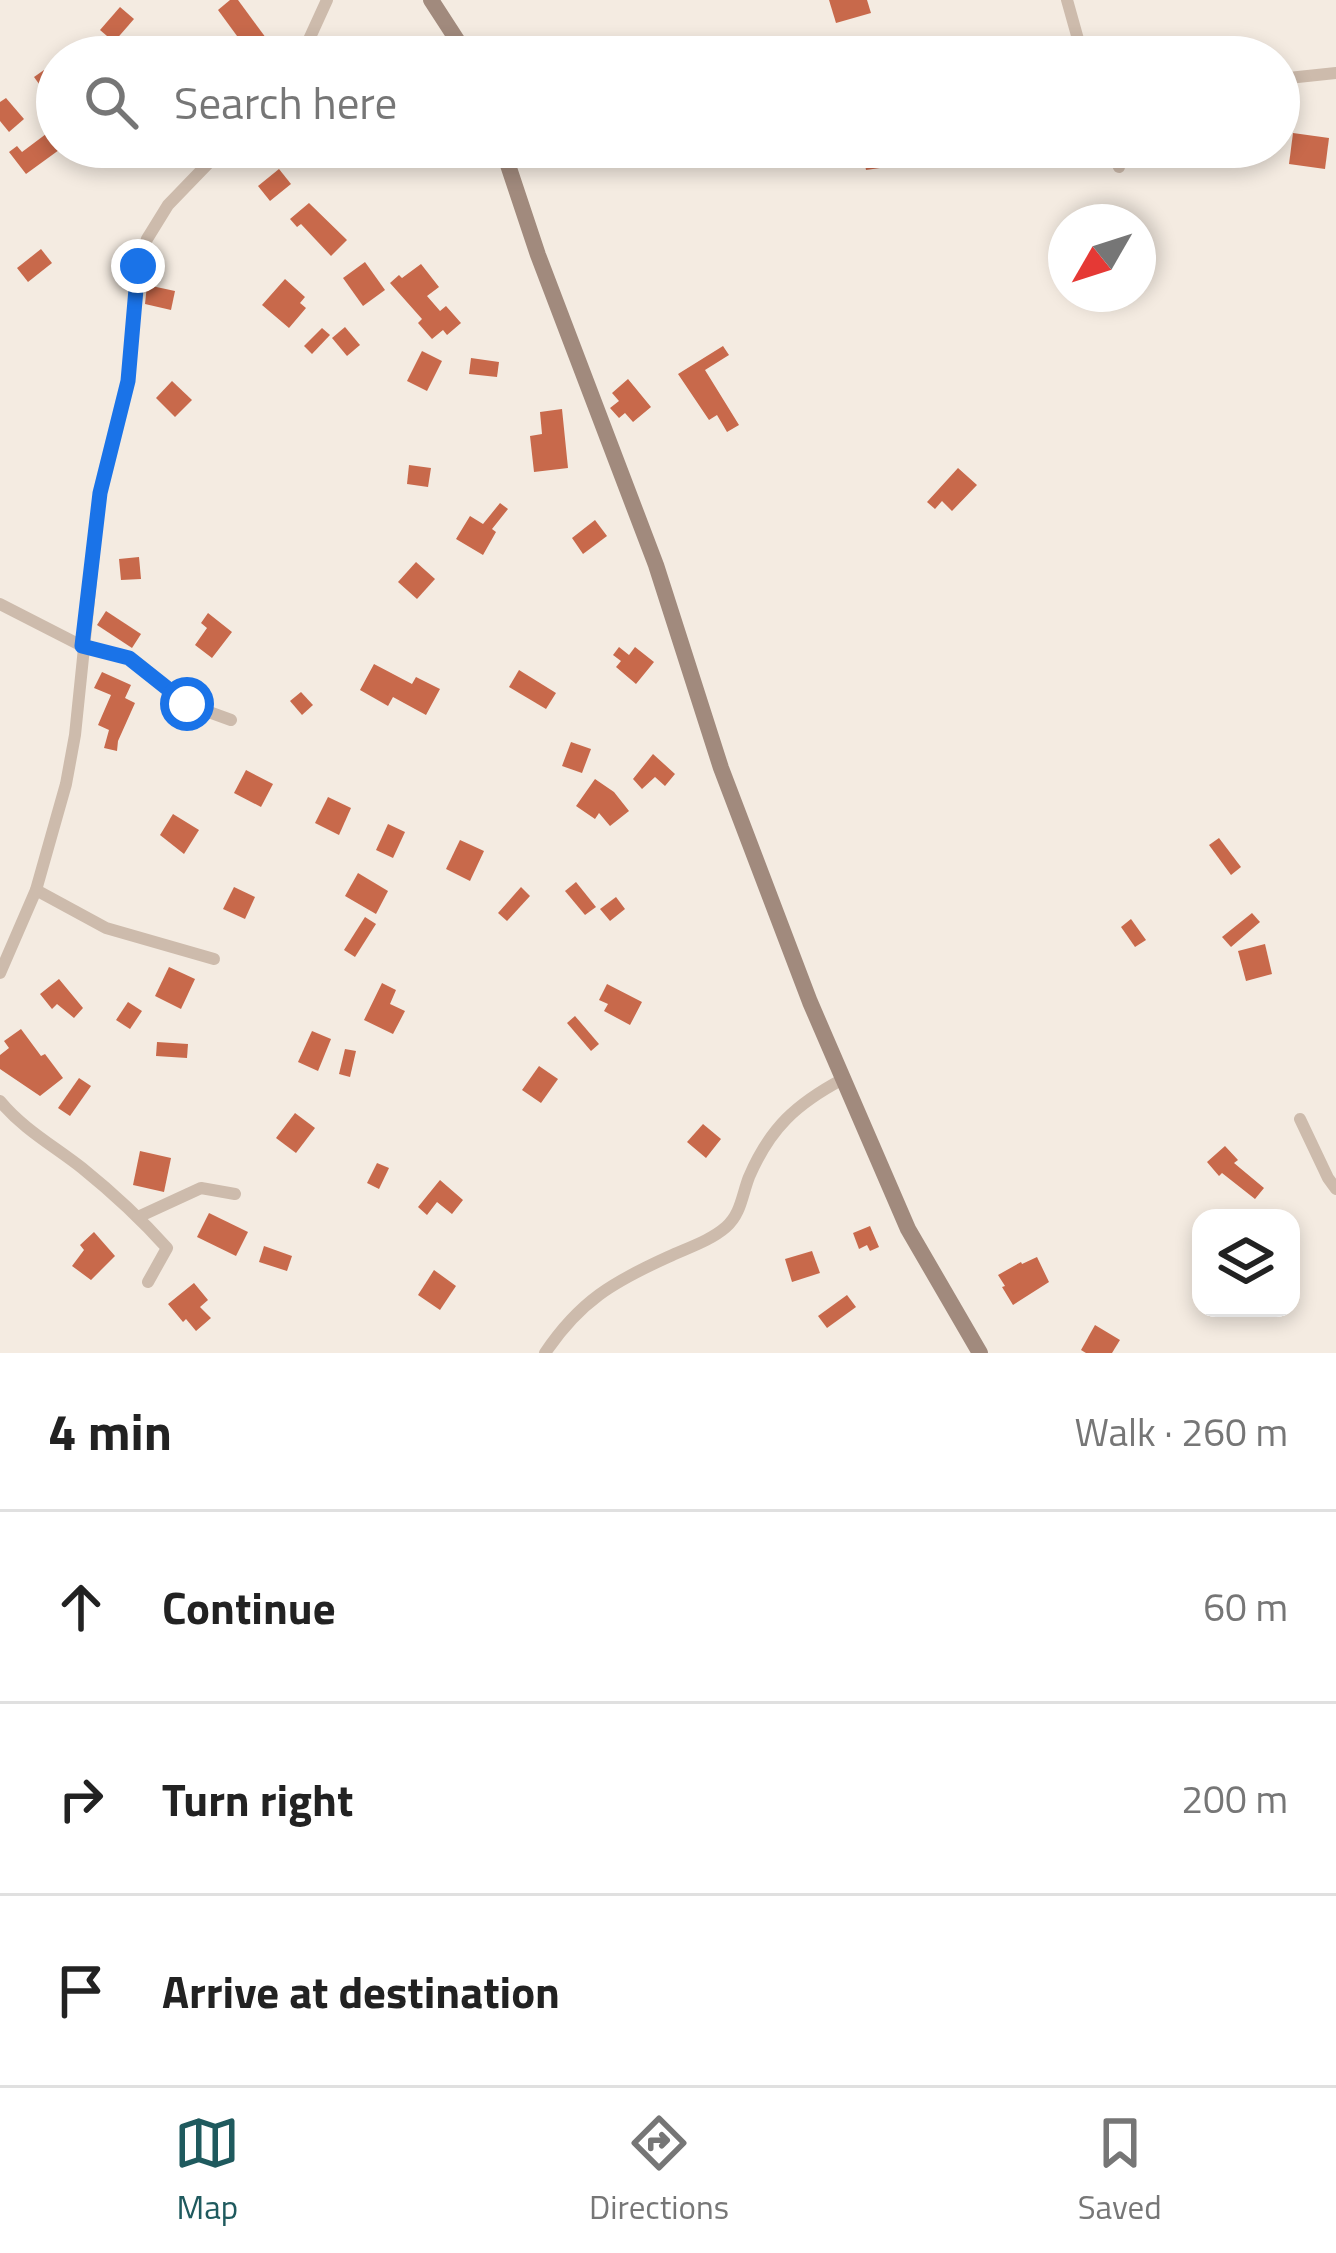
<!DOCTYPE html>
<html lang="en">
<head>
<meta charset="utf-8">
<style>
  :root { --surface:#fff; --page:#f6f6f6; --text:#222; --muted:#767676; --line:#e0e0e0; --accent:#1f5a5e }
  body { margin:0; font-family:"Titillium Web",sans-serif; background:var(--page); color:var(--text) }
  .controls { position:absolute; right:36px; bottom:36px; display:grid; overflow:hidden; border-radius:24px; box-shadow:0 6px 18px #0003 }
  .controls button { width:108px; height:108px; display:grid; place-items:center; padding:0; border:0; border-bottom:3px solid var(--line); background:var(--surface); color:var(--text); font:60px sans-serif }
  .compass { position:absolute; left:1048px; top:204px; width:108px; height:108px; border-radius:50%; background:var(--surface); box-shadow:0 6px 18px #0003; rotate:231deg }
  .stop { position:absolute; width:36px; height:36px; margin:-27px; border:9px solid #1a73e8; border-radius:50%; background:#fff }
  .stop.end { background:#1a73e8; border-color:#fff; box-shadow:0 3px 12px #0008 }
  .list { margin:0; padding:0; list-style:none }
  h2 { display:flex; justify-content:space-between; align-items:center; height:156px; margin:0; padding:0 48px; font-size:51px }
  h2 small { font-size:39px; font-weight:400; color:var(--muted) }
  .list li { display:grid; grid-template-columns:78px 1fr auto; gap:36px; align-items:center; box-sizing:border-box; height:192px; padding:0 48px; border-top:3px solid var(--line) }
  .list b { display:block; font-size:45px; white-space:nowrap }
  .list em { font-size:39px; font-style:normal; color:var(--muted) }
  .icon { flex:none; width:66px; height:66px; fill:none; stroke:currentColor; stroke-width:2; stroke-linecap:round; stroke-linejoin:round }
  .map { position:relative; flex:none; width:1336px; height:1353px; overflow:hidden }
  .search { position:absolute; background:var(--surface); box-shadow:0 6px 18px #0003; left:36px; right:36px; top:36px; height:132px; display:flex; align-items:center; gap:30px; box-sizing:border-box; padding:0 42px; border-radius:66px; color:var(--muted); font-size:45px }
  .sheet { height:732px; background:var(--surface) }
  nav { display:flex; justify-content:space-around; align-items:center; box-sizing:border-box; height:168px; border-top:3px solid var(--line); background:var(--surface); font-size:33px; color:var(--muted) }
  nav a { display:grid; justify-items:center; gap:6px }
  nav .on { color:var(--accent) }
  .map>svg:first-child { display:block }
</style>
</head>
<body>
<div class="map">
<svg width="1336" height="1353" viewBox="0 0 1336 1353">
  <rect width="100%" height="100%" fill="#f4ebe1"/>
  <g fill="#c8694b">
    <path d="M230 0H238L266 38 248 51 218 10Z"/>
    <path d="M829 0H867L871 13 836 23Z"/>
    <path d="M120 7 134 19 114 42 100 30Z"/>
    <path d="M44 70 57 88V109L34 77Z"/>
    <path d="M6 98 24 119 9 132 0 121V102Z"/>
    <path d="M1293 133 1329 138 1325 169 1289 164Z"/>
    <path d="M46 134 59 150 26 174 9 152 17 146 22 152Z"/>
    <path d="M862 147H891L894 166 866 170Z"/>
    <path d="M279 169 291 184 270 201 258 186Z"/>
    <path d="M309 203 347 240 331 256 301 224 297 227 290 219Z"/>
    <path d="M41 249 52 263 28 282 17 268Z"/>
    <path d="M365 262 385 290 363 306 343 278Z"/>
    <path d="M421 264 439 287 427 296 440 311 446 306 461 323 447 335 443 330 432 339 418 323 422 319 390 283 399 275 402 278Z"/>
    <path d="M285 279 305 297 300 303 306 308 289 328 262 305Z"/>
    <path d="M147 285 175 291 171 310 145 304Z"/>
    <path d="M345 327 360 345 347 356 332 338Z"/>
    <path d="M322 328 330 335 312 354 304 346Z"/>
    <path d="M723 346 729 355 705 370 739 425 727 432 717 415 709 420 678 374Z"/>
    <path d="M422 351 442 361 427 391 407 381Z"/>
    <path d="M471 358 499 362 497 377 469 374Z"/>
    <path d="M628 379 651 407 633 422 625 413 619 418 610 408 619 401 612 393Z"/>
    <path d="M172 381 192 400 175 417 156 398Z"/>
    <path d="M562 409 568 468 534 472 530 436 542 434 540 412Z"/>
    <path d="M409 465 431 468 428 487 407 484Z"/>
    <path d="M958 468 977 485 952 511 942 501 935 509 927 502Z"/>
    <path d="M500 503 508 509 492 529 496 532 483 555 456 539 470 516 483 524Z"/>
    <path d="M595 520 607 536 583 554 572 538Z"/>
    <path d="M139 557 141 579 121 580 119 559Z"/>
    <path d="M416 562 435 579 417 599 398 582Z"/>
    <path d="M106 611 141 634 132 648 97 625Z"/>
    <path d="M208 613 232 632 212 658 195 645 207 628 201 623Z"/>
    <path d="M619 647 629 655 635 647 654 662 636 684 616 667 621 661 613 655Z"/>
    <path d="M374 664 412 684 416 677 440 689 426 715 393 697 388 706 360 690Z"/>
    <path d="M519 670 556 693 546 709 509 687Z"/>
    <path d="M102 672 131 685 125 698 135 703 118 741 117 751 104 748 109 730 98 725 111 695 94 688Z"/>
    <path d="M301 692 313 705 302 715 290 701Z"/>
    <path d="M571 742 591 749 582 773 562 766Z"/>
    <path d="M653 754 675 774 665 786 655 777 642 789 633 779Z"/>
    <path d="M246 770 273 784 261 807 234 793Z"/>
    <path d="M595 779 614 792 629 811 610 826 599 813 595 819 576 806Z"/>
    <path d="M328 797 351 808 339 835 315 823Z"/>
    <path d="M173 814 199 830 184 854 160 835Z"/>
    <path d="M388 824 405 832 393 858 376 850Z"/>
    <path d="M1219 838 1241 867 1231 875 1209 845Z"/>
    <path d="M460 840 484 851 470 881 446 869Z"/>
    <path d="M358 873 388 891 376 914 345 896Z"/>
    <path d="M576 882 596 907 585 915 565 891Z"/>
    <path d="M234 887 255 897 245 919 223 909Z"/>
    <path d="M521 887 530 896 507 921 498 913Z"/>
    <path d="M616 897 625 909 610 921 600 909Z"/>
    <path d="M1252 913 1260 922 1231 947 1222 937Z"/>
    <path d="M365 917 376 924 355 957 344 950Z"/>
    <path d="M1131 919 1146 940 1135 947 1121 927Z"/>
    <path d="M1265 944 1272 974 1246 981 1238 951Z"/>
    <path d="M169 967 195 979 181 1009 155 996Z"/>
    <path d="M59 979 83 1008 74 1018 57 1004 52 1009 40 994Z"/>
    <path d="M382 983 396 990 390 1004 405 1011 393 1034 364 1020Z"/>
    <path d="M607 984 642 1002 630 1025 604 1011 608 1004 599 1000Z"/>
    <path d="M128 1002 142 1011 130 1029 116 1020Z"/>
    <path d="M575 1016 599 1044 591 1051 567 1023Z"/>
    <path d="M21 1029 41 1056 45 1054 63 1078 40 1096 0 1069V1055L9 1048 4 1041Z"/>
    <path d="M312 1031 331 1039 318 1071 298 1062Z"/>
    <path d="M157 1042 188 1044 187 1058 156 1056Z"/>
    <path d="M345 1049 356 1051 350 1077 339 1074Z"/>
    <path d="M539 1066 558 1079 541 1103 522 1090Z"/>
    <path d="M79 1078 91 1086 70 1116 58 1108Z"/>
    <path d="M295 1113 315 1128 296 1153 276 1138Z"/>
    <path d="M703 1124 721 1139 706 1158 687 1142Z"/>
    <path d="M1225 1146 1238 1160 1234 1163 1264 1188 1255 1199 1222 1173 1219 1176 1207 1162Z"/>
    <path d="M140 1151 171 1158 164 1192 133 1185Z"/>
    <path d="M377 1163 389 1168 379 1189 367 1183Z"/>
    <path d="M440 1180 463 1200 452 1214 437 1202 427 1215 418 1207Z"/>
    <path d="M209 1213 248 1232 236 1256 197 1237Z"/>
    <path d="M870 1226 879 1247 870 1251 867 1245 859 1249 853 1233Z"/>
    <path d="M94 1232 115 1256 91 1280 72 1266 84 1250 80 1245Z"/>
    <path d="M264 1246 292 1256 287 1271 259 1262Z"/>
    <path d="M812 1251 820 1273 792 1282 785 1259Z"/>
    <path d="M1037 1257 1049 1282 1013 1305 1002 1287 1005 1286 998 1275 1021 1262 1022 1264Z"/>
    <path d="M434 1270 456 1286 440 1310 418 1295Z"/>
    <path d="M194 1283 208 1300 200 1307 211 1318 196 1331 186 1319 183 1322 168 1304Z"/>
    <path d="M847 1295 856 1307 827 1328 818 1316Z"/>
    <path d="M1095 1325 1120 1340 1112 1353H1086L1081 1350Z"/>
  </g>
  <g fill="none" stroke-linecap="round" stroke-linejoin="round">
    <g stroke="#cdbbac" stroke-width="12">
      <path d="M1067 0 1083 57"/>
      <path d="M301 57 327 0"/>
      <path d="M1279 79 1336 73"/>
      <path d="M1110 147 1119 167"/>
      <path d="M0 604 82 646 129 658 187 704 231 720"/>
      <path d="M36 890 106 928 214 959"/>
      <path d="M0 973 36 890 66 784 75 735 100 493 128 381 138 266 147 239 168 205 224 147"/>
      <path d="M0 1101C23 1129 54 1146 82 1168 113 1193 141 1219 167 1248L148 1282"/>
      <path d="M1300 1119 1328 1178 1336 1189"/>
      <path d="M138 1217 201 1188 235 1194"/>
      <path d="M545 1353C580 1301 613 1282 668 1257 687 1248 710 1241 726 1227 741 1214 742 1195 749 1177 770 1128 796 1104 843 1079"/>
    </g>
    <g stroke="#a18a7d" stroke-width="16">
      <path d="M431 0 468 57"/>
      <path d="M502 147 538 255 656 565 721 768 810 1002 908 1229 980 1353"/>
    </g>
  </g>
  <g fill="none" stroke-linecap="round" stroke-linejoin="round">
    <path stroke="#1a73e8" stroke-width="15" d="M138 266 128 381 100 493 82 646 129 658 187 704"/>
  </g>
</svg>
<div class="controls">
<button><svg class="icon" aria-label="layers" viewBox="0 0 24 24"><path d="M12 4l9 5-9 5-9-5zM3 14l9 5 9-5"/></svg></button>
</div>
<svg class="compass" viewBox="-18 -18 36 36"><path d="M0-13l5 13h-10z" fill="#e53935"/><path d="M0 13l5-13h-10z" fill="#767676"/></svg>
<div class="stop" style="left:187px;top:704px"></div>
<div class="stop end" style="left:138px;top:266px"></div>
<div class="search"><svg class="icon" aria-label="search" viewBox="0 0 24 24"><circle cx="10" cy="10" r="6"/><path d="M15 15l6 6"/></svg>Search here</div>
</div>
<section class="sheet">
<h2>4 min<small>Walk · 260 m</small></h2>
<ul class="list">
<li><svg class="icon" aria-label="ahead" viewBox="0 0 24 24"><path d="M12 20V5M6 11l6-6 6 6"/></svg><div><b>Continue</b></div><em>60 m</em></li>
<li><svg class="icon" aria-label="right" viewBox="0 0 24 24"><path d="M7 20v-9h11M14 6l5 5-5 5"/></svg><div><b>Turn right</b></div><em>200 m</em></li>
<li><svg class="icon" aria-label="arrive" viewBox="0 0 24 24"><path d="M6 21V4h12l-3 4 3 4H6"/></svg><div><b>Arrive at destination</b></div></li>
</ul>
</section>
<nav>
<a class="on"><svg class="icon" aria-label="map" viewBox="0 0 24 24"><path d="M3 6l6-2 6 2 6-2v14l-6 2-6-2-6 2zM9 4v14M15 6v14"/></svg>Map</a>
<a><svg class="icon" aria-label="directions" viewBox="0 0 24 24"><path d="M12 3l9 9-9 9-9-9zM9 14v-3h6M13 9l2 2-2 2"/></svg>Directions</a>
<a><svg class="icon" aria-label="saved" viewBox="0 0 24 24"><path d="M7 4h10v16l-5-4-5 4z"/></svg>Saved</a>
</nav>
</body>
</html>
